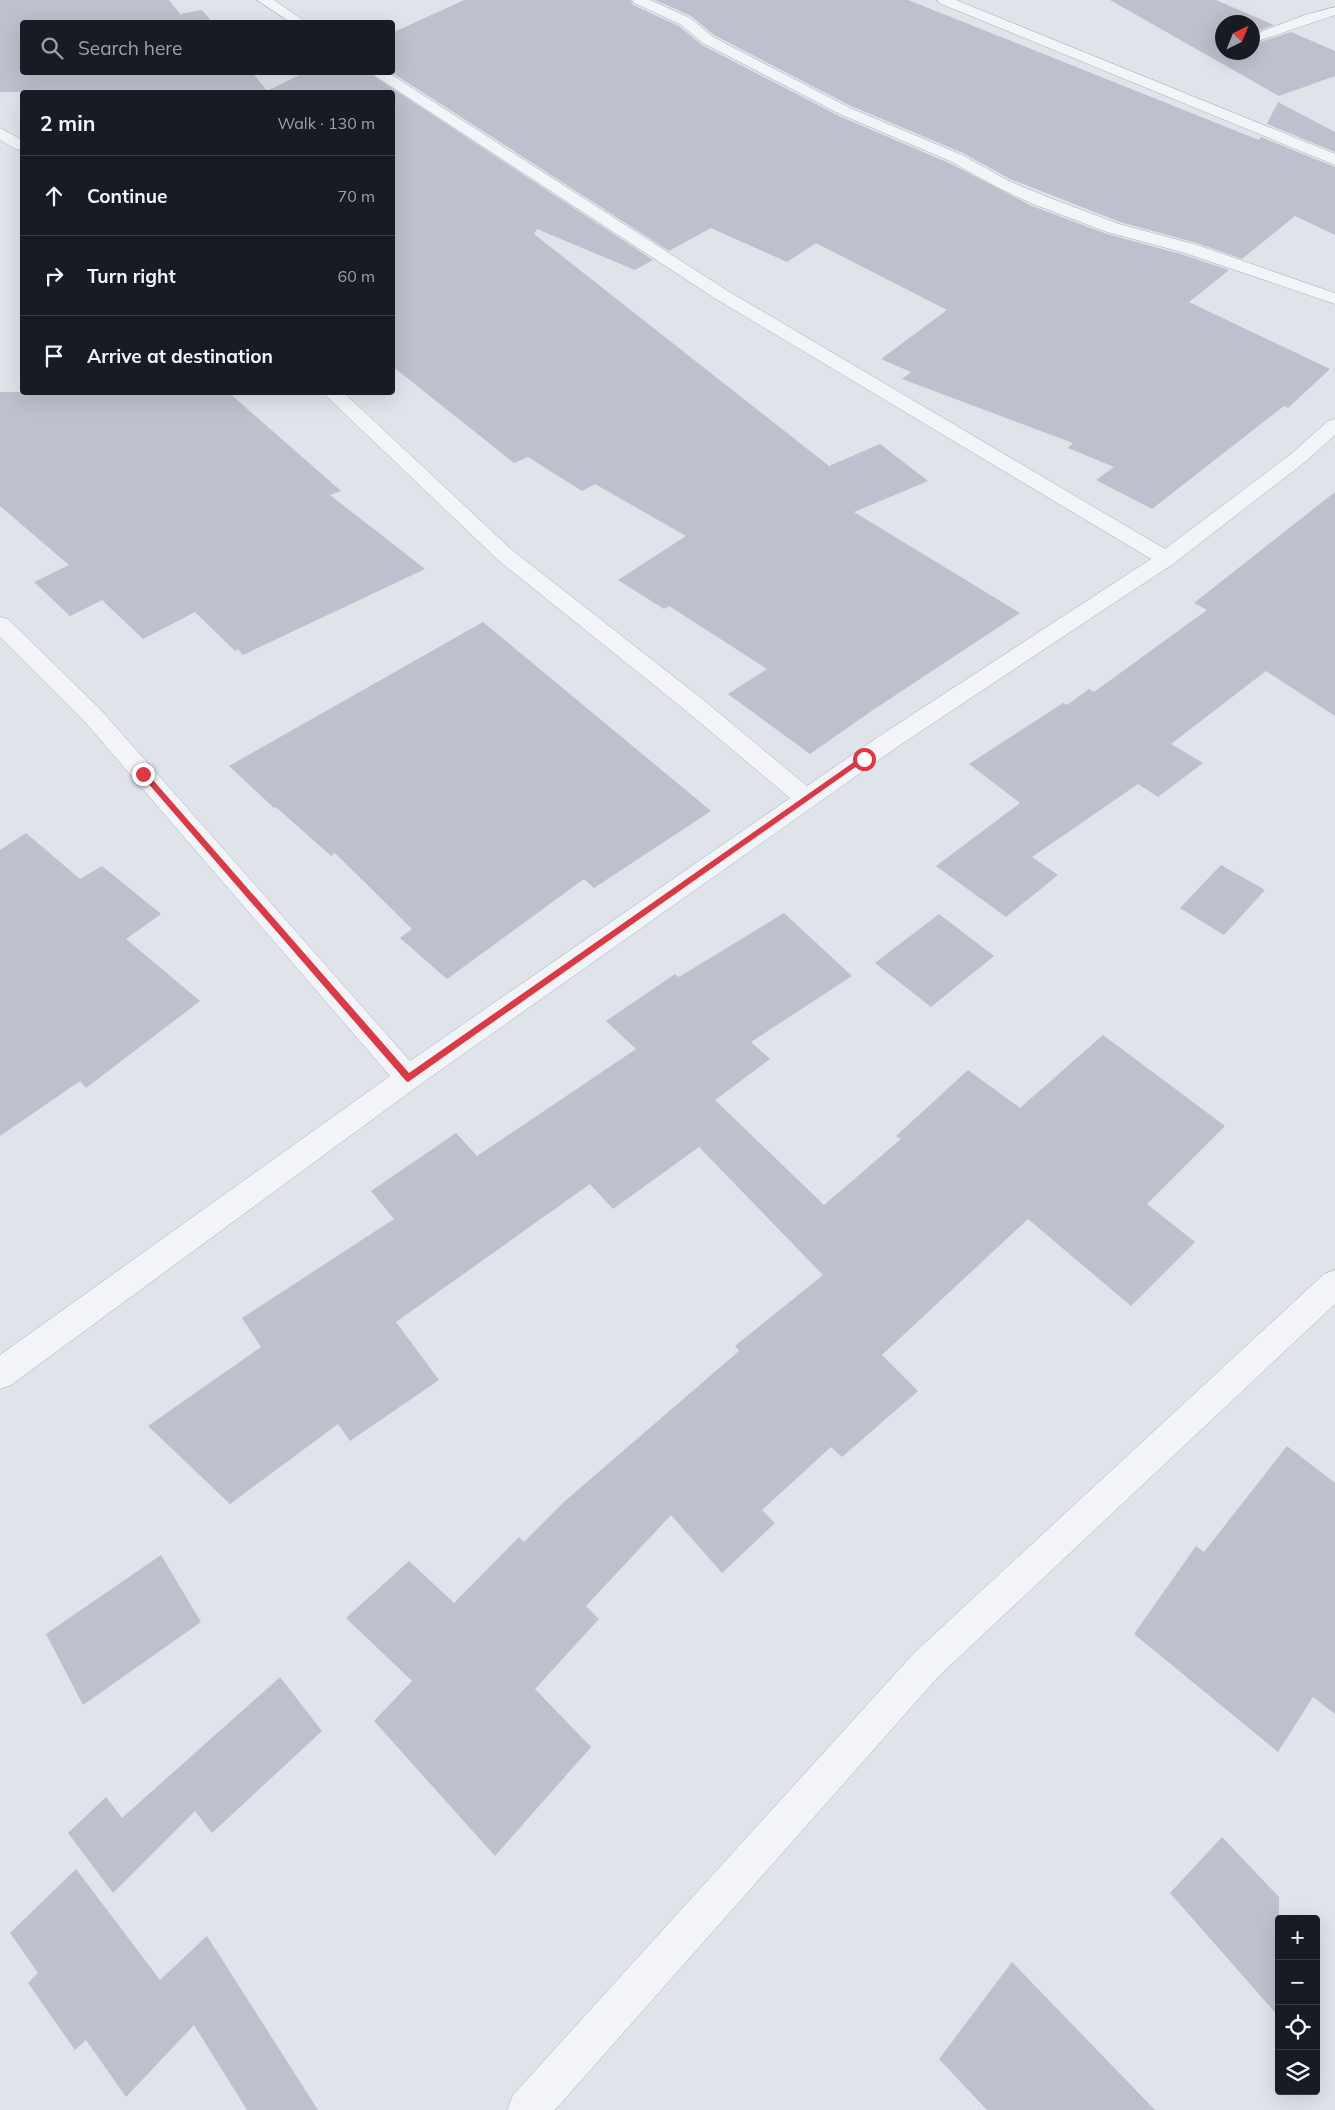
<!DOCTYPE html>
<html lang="en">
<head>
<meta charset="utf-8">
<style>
  :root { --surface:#171b24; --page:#242831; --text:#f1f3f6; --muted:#9ea1a6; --line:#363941 }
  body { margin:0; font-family:Mulish,sans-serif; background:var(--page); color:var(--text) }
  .controls { position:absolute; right:15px; bottom:15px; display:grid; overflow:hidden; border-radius:5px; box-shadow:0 5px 20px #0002 }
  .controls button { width:45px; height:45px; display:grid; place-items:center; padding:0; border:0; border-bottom:1px solid var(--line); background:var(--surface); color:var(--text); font:25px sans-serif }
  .compass { position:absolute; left:1215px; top:15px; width:45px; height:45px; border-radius:50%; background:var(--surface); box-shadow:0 5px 20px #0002; rotate:43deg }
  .stop { position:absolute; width:15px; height:15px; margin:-11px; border:4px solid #da3946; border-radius:50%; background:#fff }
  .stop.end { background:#da3946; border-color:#fff; box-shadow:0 1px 5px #0008 }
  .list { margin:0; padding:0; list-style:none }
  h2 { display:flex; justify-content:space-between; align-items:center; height:65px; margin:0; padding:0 20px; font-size:21px }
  h2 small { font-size:16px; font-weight:400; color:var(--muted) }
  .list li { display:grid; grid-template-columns:32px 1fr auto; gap:15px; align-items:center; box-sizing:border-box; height:80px; padding:0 20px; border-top:1px solid var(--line) }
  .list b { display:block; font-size:19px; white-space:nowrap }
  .list em { font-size:16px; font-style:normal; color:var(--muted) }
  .icon { flex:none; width:28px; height:28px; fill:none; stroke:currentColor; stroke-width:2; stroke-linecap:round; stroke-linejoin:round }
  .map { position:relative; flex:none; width:1335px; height:2110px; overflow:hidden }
  .search { position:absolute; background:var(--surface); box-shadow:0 5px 20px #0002; left:20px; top:20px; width:375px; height:55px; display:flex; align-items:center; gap:12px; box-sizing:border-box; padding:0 18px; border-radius:5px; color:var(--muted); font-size:19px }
  .panel { position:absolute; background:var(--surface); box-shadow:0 5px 20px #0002; left:20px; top:90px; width:375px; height:305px; border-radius:5px }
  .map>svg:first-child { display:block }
</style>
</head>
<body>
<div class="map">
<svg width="1335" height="2110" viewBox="0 0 1335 2110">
  <rect width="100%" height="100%" fill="#dfe3ea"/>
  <g fill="#bcc1cd">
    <path d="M0 0H169L180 14 202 10 212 22H22V72H252L267 91 306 72H367L653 260 635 270 537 229 534 234 829 466 880 444 928 481 854 512 1020 613 873 710 810 754 728 694 767 669 669 606 664 609 618 580 686 536 595 484 582 491 528 457 514 463 392 366V92H0Z"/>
    <path d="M464 0H630L633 5 679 26 702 45 839 116 949 163 1032 206 1107 234 1184 255 1229 270 1189 302 1330 369 1288 408 1284 406 1152 509 1096 480 1114 467 1068 448 1073 443 902 379 911 372 881 359 947 310 816 243 787 262 711 228 669 251 391 72 392 33Z"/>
    <path d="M655 0H908L1259 140 1261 137 1335 167V235L1295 216 1242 259 1197 243 1120 222 1010 179 963 153 851 106 714 35 691 16Z"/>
    <path d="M1110 0H1216L1274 25 1252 33V22H1222V52H1252V45L1291 32 1335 51V76L1279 96Z"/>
    <path d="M1278 102 1335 132V152L1267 124Z"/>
    <path d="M0 392H228L341 491 330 495 425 569 243 655 238 649 235 651 195 612 143 639 102 600 70 616 34 582 69 565 0 506Z"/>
    <path d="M1335 492V716L1266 671 1171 744 1203 763 1158 797 1138 784 1032 857 1058 875 1006 917 936 866 1020 803 969 764 1063 703 1067 705 1089 689 1094 692 1207 610 1194 603Z"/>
    <path d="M483 622 711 811 594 888 584 879 447 979 400 938 412 929 335 853 331 856 276 807 274 808 229 766Z"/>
    <path d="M26 833 80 879 102 866 161 914 126 939 200 1001 86 1088 80 1081 0 1136V850Z"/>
    <path d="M1221 865 1265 890 1224 935 1180 908Z"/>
    <path d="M784 913 852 976 751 1042 770 1059 715 1100 824 1205 901 1139 896 1136 968 1070 1020 1108 1103 1035 1225 1126 1147 1204 1195 1242 1131 1306 1028 1219 882 1355 918 1391 842 1457 831 1447 762 1510 775 1523 722 1573 671 1515 586 1606 599 1619 535 1689 591 1747 495 1856 374 1721 412 1681 346 1618 409 1561 454 1603 519 1537 524 1542 565 1501 739 1351 735 1346 823 1275 699 1147 613 1209 590 1184 396 1322 439 1380 350 1441 338 1424 230 1504 148 1426 261 1347 242 1318 394 1219 371 1191 456 1133 477 1156 636 1049 606 1021 675 974 679 977Z"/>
    <path d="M939 914 994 956 931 1007 875 963Z"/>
    <path d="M1287 1446 1335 1483V1714L1313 1697 1278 1752 1134 1634 1196 1546 1204 1552Z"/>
    <path d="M161 1555 201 1622 83 1705 46 1634Z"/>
    <path d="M280 1677 322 1731 212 1833 195 1811 113 1893 68 1833 106 1797 122 1818Z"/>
    <path d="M1222 1837 1279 1897V2017L1170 1893Z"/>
    <path d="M76 1869 160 1980 207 1936 318 2110H247L194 2025 126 2097 86 2040 75 2050 28 1983 38 1973 10 1933Z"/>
    <path d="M1012 1962 1155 2110H987L939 2059Z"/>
  </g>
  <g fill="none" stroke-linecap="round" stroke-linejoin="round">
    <defs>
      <path id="lane" d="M1335 7V15L1252 43V35L1305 15Z"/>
      <g id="street">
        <path d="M257 0H274L306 22H290Z"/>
        <path d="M632 0H650L690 18 713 37 850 108 962 155 1009 181 1045 196 1119 224 1197 245 1335 293V304L1185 253 1107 232 1033 204 997 187 950 161 840 114 703 43 680 24 634 3Z"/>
        <path d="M937 0H956L1335 154V165L939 3Z"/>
        <path d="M369 72H387L728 291 1165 549 1291 454 1328 421 1335 419V435L1305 462 1173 564 900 745 418 1086 11 1385 0 1389V1355L390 1076 85 722 0 637V617L8 619 101 710 410 1061 790 798 685 710 498 560 322 392H343L512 550 701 698 807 786 884 733 1151 559 716 299Z"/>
        <path d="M0 128 22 140V151L16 149 0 140Z"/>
        <path d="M1335 1270V1304L938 1677 555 2110H507L513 2095 914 1653 1324 1274Z"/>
      </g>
    </defs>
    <use href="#lane" stroke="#a8adb8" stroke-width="1"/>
    <use href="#street" stroke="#a8adb8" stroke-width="1"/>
    <use href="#lane" fill="#f2f4f8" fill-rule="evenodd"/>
    <use href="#street" fill="#f2f4f8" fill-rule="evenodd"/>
  </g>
  <path fill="#da3946" d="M861 757 867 759 408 1082 406 1081 140 774 146 772 409 1073Z"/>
</svg>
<div class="controls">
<button>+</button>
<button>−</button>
<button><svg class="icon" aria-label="locate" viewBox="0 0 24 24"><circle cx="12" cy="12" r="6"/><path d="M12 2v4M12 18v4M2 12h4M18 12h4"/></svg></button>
<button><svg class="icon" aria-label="layers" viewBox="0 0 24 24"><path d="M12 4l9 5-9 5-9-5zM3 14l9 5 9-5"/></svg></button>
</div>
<svg class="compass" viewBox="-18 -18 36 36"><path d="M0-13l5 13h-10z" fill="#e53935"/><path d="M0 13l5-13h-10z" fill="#9ea1a6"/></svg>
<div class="stop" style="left:864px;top:759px"></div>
<div class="stop end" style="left:143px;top:774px"></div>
<div class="search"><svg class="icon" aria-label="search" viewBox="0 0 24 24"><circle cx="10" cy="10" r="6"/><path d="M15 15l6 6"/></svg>Search here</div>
<section class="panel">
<h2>2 min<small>Walk · 130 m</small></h2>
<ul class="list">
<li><svg class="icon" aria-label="ahead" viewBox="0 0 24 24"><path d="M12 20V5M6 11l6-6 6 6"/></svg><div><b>Continue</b></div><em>70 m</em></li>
<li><svg class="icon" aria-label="right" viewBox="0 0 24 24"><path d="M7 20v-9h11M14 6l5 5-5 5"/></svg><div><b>Turn right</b></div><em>60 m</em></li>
<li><svg class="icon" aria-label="arrive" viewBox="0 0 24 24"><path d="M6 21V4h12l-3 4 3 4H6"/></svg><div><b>Arrive at destination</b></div></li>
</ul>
</section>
</div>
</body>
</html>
